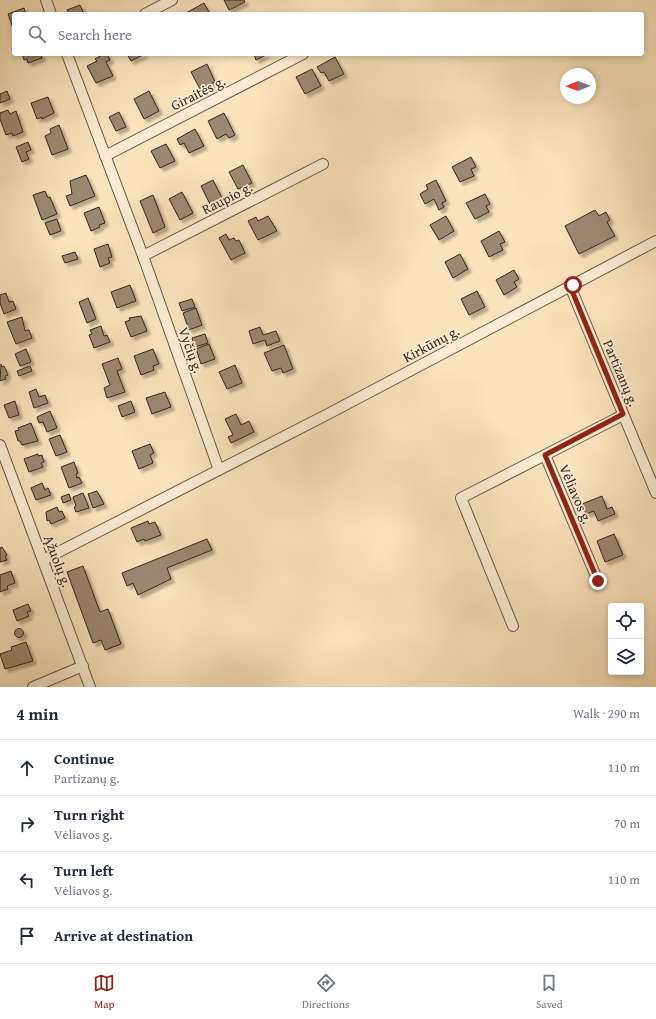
<!DOCTYPE html>
<html lang="en">
<head>
<meta charset="utf-8">
<style>
  :root { --surface:#fff; --page:#f6f6f7; --text:#1f2937; --muted:#747a83; --line:#e0e1e3; --accent:#8f2418 }
  body { margin:0; font-family:"Gentium Book Plus",serif; background:var(--page); color:var(--text) }
  .controls { position:absolute; right:12px; bottom:12px; display:grid; overflow:hidden; border-radius:4px; box-shadow:0 2px 6px #0003 }
  .controls button { width:36px; height:36px; display:grid; place-items:center; padding:0; border:0; border-bottom:1px solid var(--line); background:var(--surface); color:var(--text); font:20px sans-serif }
  .compass { position:absolute; left:560px; top:68px; width:36px; height:36px; border-radius:50%; background:var(--surface); box-shadow:0 2px 6px #0003; rotate:269deg }
  .stop { position:absolute; width:12px; height:12px; margin:-9px; border:3px solid #8f2418; border-radius:50%; background:#fff }
  .stop.end { background:#8f2418; border-color:#fff; box-shadow:0 1px 4px #0008 }
  .list { margin:0; padding:0; list-style:none }
  h2 { display:flex; justify-content:space-between; align-items:center; height:52px; margin:0; padding:0 16px; font-size:17px }
  h2 small { font-size:13px; font-weight:400; color:var(--muted) }
  .list li { display:grid; grid-template-columns:26px 1fr auto; gap:12px; align-items:center; box-sizing:border-box; height:56px; padding:0 16px; border-top:1px solid var(--line) }
  .list b { display:block; font-size:15px; white-space:nowrap }
  .list p { margin:0; font-size:13px; white-space:nowrap; color:var(--muted) }
  .list em { font-size:13px; font-style:normal; color:var(--muted) }
  .icon { flex:none; width:22px; height:22px; fill:none; stroke:currentColor; stroke-width:2; stroke-linecap:round; stroke-linejoin:round }
  .map { position:relative; flex:none; width:656px; height:687px; overflow:hidden }
  .search { position:absolute; background:var(--surface); box-shadow:0 2px 6px #0003; left:12px; right:12px; top:12px; height:44px; display:flex; align-items:center; gap:10px; box-sizing:border-box; padding:0 14px; border-radius:4px; color:var(--muted); font-size:15px }
  .sheet { height:276px; background:var(--surface) }
  nav { display:flex; justify-content:space-around; align-items:center; box-sizing:border-box; height:56px; border-top:1px solid var(--line); background:var(--surface); font-size:11px; color:var(--muted) }
  nav a { display:grid; justify-items:center; gap:2px }
  nav .on { color:var(--accent) }
  .map>svg:first-child { display:block }
</style>
</head>
<body>
<div class="map">
<svg width="656" height="687" viewBox="0 0 656 687">
  <defs>
    <filter id="shadow"><feDropShadow dx="3.5" dy="3.5" stdDeviation="1" flood-color="#0004"/></filter>
  </defs>
  <rect width="100%" height="100%" fill="#fae2bc"/>
  <filter id="stains"><feTurbulence type="fractalNoise" baseFrequency=".005" numOctaves="4"/><feColorMatrix values="0 0 0 0 .2 0 0 0 0 .09 0 0 0 0 .02 0 0 0 .5 -.17"/></filter>
  <radialGradient id="worn" r=".72"><stop offset=".6" stop-color="#630" stop-opacity="0"/><stop offset="1" stop-color="#630" stop-opacity=".3"/></radialGradient>
  <g fill="#9c876f" stroke="#36251c" filter="url(#shadow)">
    <path d="M224 0H244L245 2 229 10Z"/>
    <path d="M204 3 210 14H186V13Z"/>
    <path d="M80 5 84 14H69L67 10Z"/>
    <path d="M24 8 26 14H14V31L8 14Z"/>
    <path d="M22 54H41L42 58 28 63 27 59 24 60Z"/>
    <path d="M104 54H107L110 60 106 62 113 76 96 83 87 66 97 61 95 59Z"/>
    <path d="M127 54H145L131 61Z"/>
    <path d="M254 54H268L256 60Z"/>
    <path d="M335 57 344 74 329 81 324 72 321 73 317 67Z"/>
    <path d="M207 64 215 82 200 89 191 72Z"/>
    <path d="M312 69 321 86 305 94 296 77Z"/>
    <path d="M7 91 10 99 0 103V94Z"/>
    <path d="M149 91 159 111 144 119 134 99Z"/>
    <path d="M48 97 54 113 42 119V117L37 119 31 103Z"/>
    <path d="M8 110 10 114 16 111 23 132 13 136 12 133 6 135 0 119V113Z"/>
    <path d="M119 112 126 127 116 131 109 117Z"/>
    <path d="M224 113 235 135 229 138 226 134 217 139 208 121Z"/>
    <path d="M59 125 68 149 52 155 45 136 51 133 50 129Z"/>
    <path d="M195 129 204 146 189 153 184 143 180 145 177 139Z"/>
    <path d="M28 142 31 150 26 152 29 159 22 162 16 147Z"/>
    <path d="M166 144 175 161 160 168 151 151Z"/>
    <path d="M471 157 476 167 471 169 474 176 460 182 452 167Z"/>
    <path d="M243 165 252 183 238 189 229 172Z"/>
    <path d="M86 175 95 196 70 206 66 196 72 194 70 181Z"/>
    <path d="M213 180 222 198 210 204 201 186Z"/>
    <path d="M436 180 446 201 442 203 444 207 439 210 434 199 425 204 420 194 428 189 426 185Z"/>
    <path d="M45 191 48 198 50 197 57 214 42 220 33 195Z"/>
    <path d="M182 192 193 213 180 220 169 199Z"/>
    <path d="M485 194 490 204 486 206 489 212 475 219 466 203Z"/>
    <path d="M153 195 165 227 153 233 140 201Z"/>
    <path d="M99 207 105 223 99 225 100 227 91 231 84 213Z"/>
    <path d="M595 210 599 216 606 212 610 220 607 222 615 236 579 254 565 226Z"/>
    <path d="M268 216 277 231 258 240 248 221 256 217 258 221Z"/>
    <path d="M446 216 454 231 439 240 430 225Z"/>
    <path d="M57 219 61 231 50 235 45 223Z"/>
    <path d="M499 231 505 242 500 244 503 250 489 257 481 241Z"/>
    <path d="M226 234 229 240 234 238 236 241 239 240 245 253 231 260 219 238Z"/>
    <path d="M108 244 112 257 108 258 110 263 100 267 94 249Z"/>
    <path d="M75 252 78 259 65 263 62 256Z"/>
    <path d="M460 254 468 269 453 278 445 262Z"/>
    <path d="M514 270 519 279 514 282 517 287 504 295 496 280Z"/>
    <path d="M130 285 136 301 117 308 111 292Z"/>
    <path d="M477 291 485 307 469 315 461 299Z"/>
    <path d="M6 293 9 302 13 301 16 309 4 314 0 303V295Z"/>
    <path d="M88 298 96 319 87 323 79 302Z"/>
    <path d="M192 299 195 307 182 311 179 303Z"/>
    <path d="M196 308 202 325 189 330 183 313Z"/>
    <path d="M141 316 147 331 131 337 125 322 130 320 129 318Z"/>
    <path d="M22 317 25 331 29 330 32 338 16 344 7 322Z"/>
    <path d="M101 326 104 336 107 335 110 342 94 348 89 335 92 334 90 330Z"/>
    <path d="M260 327 263 335 276 331 280 341 267 346 265 340 253 344 249 331Z"/>
    <path d="M205 334 208 343 195 347 192 338Z"/>
    <path d="M209 344 215 359 201 364 196 349Z"/>
    <path d="M284 345 293 369 283 373 281 368 272 371 264 353Z"/>
    <path d="M26 349 31 362 20 366 15 354Z"/>
    <path d="M153 349 159 364 153 366 154 370 141 375 134 356Z"/>
    <path d="M118 358 122 369 117 371 125 392 107 398 104 388 110 385 102 364Z"/>
    <path d="M1 364 2 367 4 366 8 375 5 376 6 379 0 381Z"/>
    <path d="M235 365 242 383 227 389 219 372Z"/>
    <path d="M30 366 32 371 19 376 17 371Z"/>
    <path d="M36 389 39 397 45 395 48 403 34 408 29 392Z"/>
    <path d="M165 392 171 407 152 414 146 398Z"/>
    <path d="M15 401 19 415 9 418 4 405Z"/>
    <path d="M131 401 135 412 122 417 118 406Z"/>
    <path d="M50 411 57 428 47 432 43 422 39 423 37 417Z"/>
    <path d="M236 414 241 425 249 421 254 432 231 443 228 437 233 435 225 419Z"/>
    <path d="M31 423 38 441 22 445 20 441H18L15 431 19 430 18 428Z"/>
    <path d="M60 435 67 452 56 456 49 439Z"/>
    <path d="M150 444 154 453 150 455 153 463 139 469 132 451Z"/>
    <path d="M38 454V456L42 455 44 462 41 463 43 467 29 472 24 459Z"/>
    <path d="M74 462 78 473 76 474 77 478 79 477 82 483 69 488 61 467Z"/>
    <path d="M42 483 45 490 48 488 51 495 36 500 31 488Z"/>
    <path d="M97 491 104 504 93 508 88 494Z"/>
    <path d="M83 493 89 508 76 512 74 507 76 506 73 497Z"/>
    <path d="M69 494 71 500 63 503 61 497Z"/>
    <path d="M602 496 607 509 612 507 615 514 598 521 594 511 586 514 582 504Z"/>
    <path d="M57 507 59 512 62 511 65 518 51 524 49 520 47 521 46 512Z"/>
    <path d="M148 521 149 524 155 522 161 535 145 541 144 539 137 542 131 528Z"/>
    <path d="M614 534 623 555 605 562 597 541Z"/>
    <path d="M207 539 212 550 167 568 171 579 138 595 133 583 127 586 122 573Z"/>
    <path d="M2 547 7 555 5 556 7 560 0 562V548Z"/>
    <path d="M83 566 100 612 108 609 121 644 105 650 101 640 93 643 67 572Z"/>
    <path d="M11 571 15 583 7 586 8 589 0 592V575Z"/>
    <path d="M28 604 31 611 27 612 29 616 17 621 13 610Z"/>
    <circle cx="19" cy="633" r="4.5"/>
    <path d="M26 642 33 661 5 669 0 654 12 650 11 647Z"/>
  </g>
  <g fill="none" stroke-linecap="round" stroke-linejoin="round">
    <defs>
      <g id="minor">
        <path d="M46 0 51 14"/>
        <path d="M145 14 172 0"/>
        <path d="M67 54 143 256 219 470"/>
        <path d="M105 156 303 54"/>
        <path d="M143 256 323 164"/>
        <path d="M570 286 656 493"/>
        <path d="M0 445 90 687"/>
        <path d="M43 560 328 414 656 241"/>
        <path d="M598 581 545 455 623 415"/>
        <path d="M513 626 461 498 545 455"/>
        <path d="M33 687 83 666"/>
      </g>
    </defs>
    <use href="#minor" stroke="#675444" stroke-width="12"/>
    <use href="#minor" stroke="#fcecd3" stroke-width="10"/>
  </g>
  <g fill="none" stroke-linecap="round" stroke-linejoin="round">
    <path stroke="#8f2418" stroke-width="5" d="M573 285 570 286 623 414 545 455 598 581"/>
  </g>
  <g text-anchor="middle" stroke-width="3.5" stroke-linejoin="round" paint-order="stroke">
    <g font-size="14" fill="#36251c" stroke="#fcecd3">
      <text transform="translate(198 93) rotate(-27)" y="5">Giraitės g.</text>
      <text transform="translate(227 198) rotate(-27)" y="5">Raupio g.</text>
      <text transform="translate(431 344) rotate(-28)" y="5">Kirkūnų g.</text>
      <text transform="translate(191 350) rotate(70)" y="5">Vyčių g.</text>
      <text transform="translate(621 373) rotate(67)" y="5">Partizanų g.</text>
      <text transform="translate(576 494) rotate(67)" y="5">Vėliavos g.</text>
      <text transform="translate(58 561) rotate(69)" y="5">Ąžuolų g.</text>
    </g>
  </g>
  <rect width="100%" height="100%" filter="url(#stains)"/>
  <rect width="100%" height="100%" fill="url(#worn)"/>
</svg>
<div class="controls">
<button><svg class="icon" aria-label="locate" viewBox="0 0 24 24"><circle cx="12" cy="12" r="6"/><path d="M12 2v4M12 18v4M2 12h4M18 12h4"/></svg></button>
<button><svg class="icon" aria-label="layers" viewBox="0 0 24 24"><path d="M12 4l9 5-9 5-9-5zM3 14l9 5 9-5"/></svg></button>
</div>
<svg class="compass" viewBox="-18 -18 36 36"><path d="M0-13l5 13h-10z" fill="#e53935"/><path d="M0 13l5-13h-10z" fill="#747a83"/></svg>
<div class="stop" style="left:573px;top:285px"></div>
<div class="stop end" style="left:598px;top:581px"></div>
<div class="search"><svg class="icon" aria-label="search" viewBox="0 0 24 24"><circle cx="10" cy="10" r="6"/><path d="M15 15l6 6"/></svg>Search here</div>
</div>
<section class="sheet">
<h2>4 min<small>Walk · 290 m</small></h2>
<ul class="list">
<li><svg class="icon" aria-label="ahead" viewBox="0 0 24 24"><path d="M12 20V5M6 11l6-6 6 6"/></svg><div><b>Continue</b><p>Partizanų g.</p></div><em>110 m</em></li>
<li><svg class="icon" aria-label="right" viewBox="0 0 24 24"><path d="M7 20v-9h11M14 6l5 5-5 5"/></svg><div><b>Turn right</b><p>Vėliavos g.</p></div><em>70 m</em></li>
<li><svg class="icon" aria-label="left" viewBox="0 0 24 24"><path d="M17 20v-9H6M10 6l-5 5 5 5"/></svg><div><b>Turn left</b><p>Vėliavos g.</p></div><em>110 m</em></li>
<li><svg class="icon" aria-label="arrive" viewBox="0 0 24 24"><path d="M6 21V4h12l-3 4 3 4H6"/></svg><div><b>Arrive at destination</b></div></li>
</ul>
</section>
<nav>
<a class="on"><svg class="icon" aria-label="map" viewBox="0 0 24 24"><path d="M3 6l6-2 6 2 6-2v14l-6 2-6-2-6 2zM9 4v14M15 6v14"/></svg>Map</a>
<a><svg class="icon" aria-label="directions" viewBox="0 0 24 24"><path d="M12 3l9 9-9 9-9-9zM9 14v-3h6M13 9l2 2-2 2"/></svg>Directions</a>
<a><svg class="icon" aria-label="saved" viewBox="0 0 24 24"><path d="M7 4h10v16l-5-4-5 4z"/></svg>Saved</a>
</nav>
</body>
</html>
